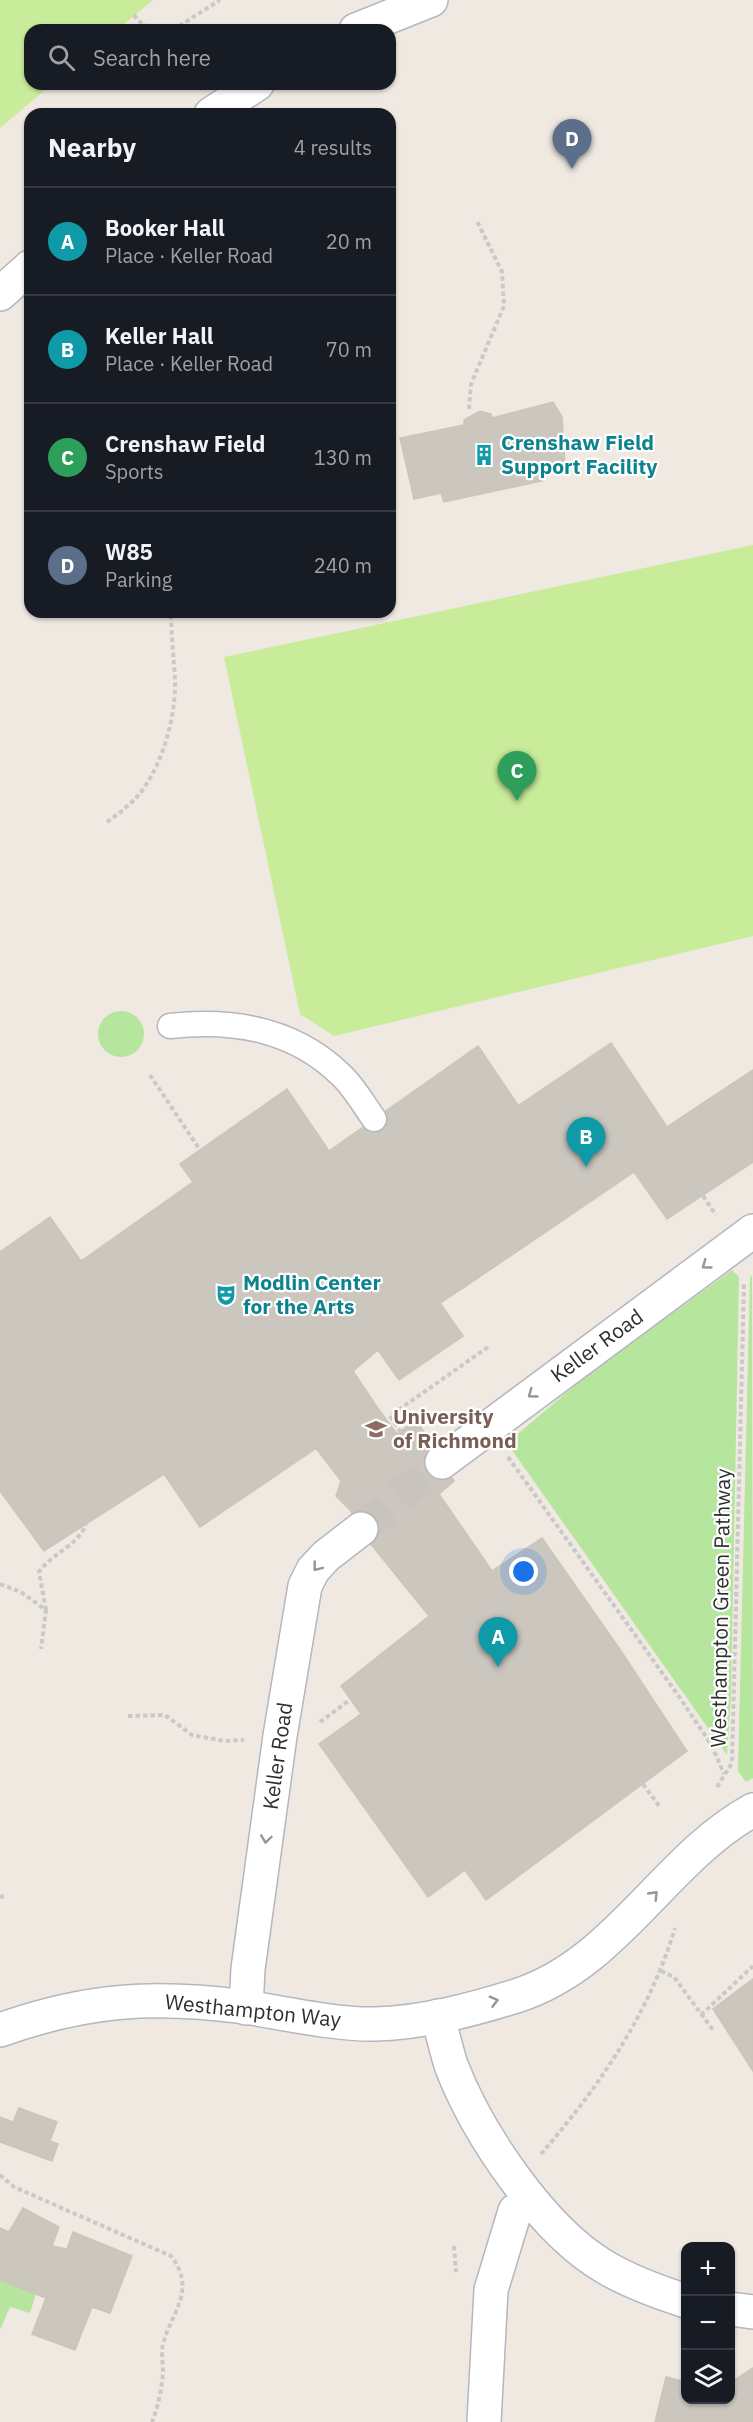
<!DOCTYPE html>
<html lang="en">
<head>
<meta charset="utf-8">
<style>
  :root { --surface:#171b24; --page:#20242c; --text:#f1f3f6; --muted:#9ea1a6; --line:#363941; --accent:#db2777 }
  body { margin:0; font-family:"IBM Plex Sans",sans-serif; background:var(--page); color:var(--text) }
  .controls { position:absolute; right:18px; bottom:18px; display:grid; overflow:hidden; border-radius:12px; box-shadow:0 2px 4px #0004 }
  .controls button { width:54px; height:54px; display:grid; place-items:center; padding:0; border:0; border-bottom:2px solid var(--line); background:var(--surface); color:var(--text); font:30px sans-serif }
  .you { position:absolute; left:524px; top:1572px; width:21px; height:21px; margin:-15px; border:4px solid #fff; border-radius:50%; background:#1a73e8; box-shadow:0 0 0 9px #1a73e833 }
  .badge { display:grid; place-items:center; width:39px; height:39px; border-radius:50%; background:var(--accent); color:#fff; font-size:20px; font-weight:700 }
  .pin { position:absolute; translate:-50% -50px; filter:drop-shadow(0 2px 3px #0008) }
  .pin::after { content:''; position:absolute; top:32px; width:21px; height:18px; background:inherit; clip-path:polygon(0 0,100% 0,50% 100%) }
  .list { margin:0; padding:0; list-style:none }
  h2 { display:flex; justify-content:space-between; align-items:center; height:78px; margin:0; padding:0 24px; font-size:26px }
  h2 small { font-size:20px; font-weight:400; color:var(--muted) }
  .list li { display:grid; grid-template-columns:39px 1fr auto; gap:18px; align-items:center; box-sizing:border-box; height:108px; padding:0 24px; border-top:2px solid var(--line) }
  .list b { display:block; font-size:22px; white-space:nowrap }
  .list p { margin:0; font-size:20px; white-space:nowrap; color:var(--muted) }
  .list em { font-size:20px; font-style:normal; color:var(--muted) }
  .icon { flex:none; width:33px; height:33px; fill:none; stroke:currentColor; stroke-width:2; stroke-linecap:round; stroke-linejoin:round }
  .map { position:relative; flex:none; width:753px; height:2422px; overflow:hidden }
  .search { position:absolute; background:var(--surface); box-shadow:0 2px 4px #0004; left:24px; top:24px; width:372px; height:66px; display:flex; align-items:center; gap:15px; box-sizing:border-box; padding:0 21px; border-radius:18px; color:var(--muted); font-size:22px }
  .panel { position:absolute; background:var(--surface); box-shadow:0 2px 4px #0004; left:24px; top:108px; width:372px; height:510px; border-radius:18px }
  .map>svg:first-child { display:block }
</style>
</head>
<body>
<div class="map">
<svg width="753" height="2422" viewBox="0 0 753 2422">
  <rect width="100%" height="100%" fill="#efe9e1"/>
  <g fill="#b6e59e">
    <circle cx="121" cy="1034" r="23"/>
    <path d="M732 1270 739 1277 731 1695 727 1755 507 1443 586 1376Z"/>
    <path d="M752 1276 753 1778 746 1782 738 1771 750 1277Z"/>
    <path d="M0 2280 36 2294 30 2313 10 2307 0 2330Z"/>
  </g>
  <g fill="#c9ec9a">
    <path d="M0 0H153L117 30H30V84H52L0 128Z"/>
    <path d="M753 545V936L334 1036 300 1014 224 657Z"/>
  </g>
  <g fill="#cbc7bf" stroke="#cbc5ba" stroke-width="1.5">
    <path d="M553 402 562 417 565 465 561 468H543L542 481 444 502 441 493 414 499 400 438 464 425V420L480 411 491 414 492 418Z"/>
    <path d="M611 1043 667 1127 753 1070V1162L667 1219 634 1172 466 1286 399 1186Z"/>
    <path d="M478 1046 518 1105 399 1186 466 1286 440 1303 463 1336 399 1380 378 1350 353 1371 377 1407 200 1527 164 1474 44 1551 0 1491V1252L50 1217 81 1261 193 1182 180 1164 287 1089 329 1151Z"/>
    <path d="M377 1407 397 1434 416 1419 454 1481 439 1494 492 1571 542 1538 619 1648 687 1751 486 1900 465 1870 428 1897 319 1744 361 1714 341 1686 429 1616 370 1543 350 1510 336 1496 341 1481 315 1447Z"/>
    <path d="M753 1979V2071L713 2009Z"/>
    <path d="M19 2108 57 2122 50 2141 58 2144 52 2161 0 2142V2117L13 2122Z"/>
    <path d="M23 2208 59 2227 52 2246 67 2249 73 2232 132 2256 110 2313 92 2307 75 2350 32 2334 46 2298 0 2280V2228L9 2232Z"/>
    <path d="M753 2368V2422H655L666 2377 686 2382V2400H730V2383Z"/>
  </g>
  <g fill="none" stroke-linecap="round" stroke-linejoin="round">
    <path stroke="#c8c4bd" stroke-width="33" stroke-dasharray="33 16" stroke-linecap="butt" d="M361 1529 442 1462"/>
    <defs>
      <path id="service" d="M170 1026C234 1019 294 1029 341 1075 354 1087 364 1105 374 1119"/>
      <path id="pedestrian" d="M484 2422 491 2290 515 2211"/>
      <g id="minor">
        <path d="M356 30 431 0"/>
        <path d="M211 114 257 84"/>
        <path d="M0 294 30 267"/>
        <path d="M442 1462 753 1231"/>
        <path d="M246 2008 248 1969 280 1736 305 1586 313 1570 326 1556 361 1529"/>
        <path d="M438 2016C442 2032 446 2049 451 2065 477 2133 542 2230 605 2267 630 2282 658 2292 686 2301"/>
        <path d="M0 2030C87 1999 154 1995 245 2007 283 2013 337 2025 375 2024 422 2023 471 2010 516 1996 617 1964 664 1859 753 1810"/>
        <path d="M730 2309 753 2312"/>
      </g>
    </defs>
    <use href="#service" stroke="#b4b7c1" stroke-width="27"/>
    <use href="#pedestrian" stroke="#b4b7c1" stroke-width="36"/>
    <use href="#minor" stroke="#b4b7c1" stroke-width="36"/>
    <g stroke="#c9c9c9" stroke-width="4" stroke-dasharray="4.5 3" stroke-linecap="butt">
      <path d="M134 15 141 23 156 30"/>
      <path d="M173 30 220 0"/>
      <path d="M469 409 471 384 504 306 502 272 477 221"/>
      <path d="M107 822C117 815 127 807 136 798 161 770 176 719 175 681 174 658 171 635 171 612"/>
      <path d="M150 1075 200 1150"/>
      <path d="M703 1196 716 1215"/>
      <path d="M409 1445 390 1416 488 1347"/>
      <path d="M508 1457 680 1698 712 1746 724 1774"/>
      <path d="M0 1584 21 1592 46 1610 41 1649"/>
      <path d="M46 1610 39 1572C52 1553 78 1546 86 1524"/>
      <path d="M128 1716 165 1715 192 1735 224 1741 244 1740"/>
      <path d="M320 1722 351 1699"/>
      <path d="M643 1784 659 1806"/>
      <path d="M717 1787 732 1763 744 1284"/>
      <path d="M0 1897 4 1896"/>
      <path d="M661 1971 674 1977 713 2030"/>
      <path d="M701 2015 753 1966"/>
      <path d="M541 2154C599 2087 649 2014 675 1928"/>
      <path d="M0 2175 14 2187 171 2256C197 2290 172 2311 163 2344 161 2352 163 2363 163 2372 162 2388 158 2407 152 2422"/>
      <path d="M454 2246 456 2272"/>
    </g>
    <use href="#service" stroke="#fff" stroke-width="24"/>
    <use href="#pedestrian" stroke="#fff" stroke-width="33"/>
    <use href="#minor" stroke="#fff" stroke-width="33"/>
  </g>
  <defs><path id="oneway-chevron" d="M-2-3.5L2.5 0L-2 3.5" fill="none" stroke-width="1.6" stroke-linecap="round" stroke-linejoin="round" transform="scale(1.5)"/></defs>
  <g stroke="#969696">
    <use href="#oneway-chevron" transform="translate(706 1265) rotate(144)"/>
    <use href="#oneway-chevron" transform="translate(532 1394) rotate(144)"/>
    <use href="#oneway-chevron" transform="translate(317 1567) rotate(128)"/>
    <use href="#oneway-chevron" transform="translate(266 1839) rotate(98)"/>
    <use href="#oneway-chevron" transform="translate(654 1895) rotate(-46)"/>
    <use href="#oneway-chevron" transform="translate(494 2001) rotate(-15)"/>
  </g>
  <defs>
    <symbol id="building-bare" viewBox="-9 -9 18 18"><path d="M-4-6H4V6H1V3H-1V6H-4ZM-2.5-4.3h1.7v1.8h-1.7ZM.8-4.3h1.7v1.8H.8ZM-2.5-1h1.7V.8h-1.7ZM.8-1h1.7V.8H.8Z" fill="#0f9aa8" stroke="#fff" stroke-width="2.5" paint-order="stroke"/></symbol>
    <symbol id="theatre-bare" viewBox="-9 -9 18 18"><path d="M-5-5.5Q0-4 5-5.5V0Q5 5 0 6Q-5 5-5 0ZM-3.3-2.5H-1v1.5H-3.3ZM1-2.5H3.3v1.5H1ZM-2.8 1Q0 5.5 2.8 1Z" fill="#0f9aa8" stroke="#fff" stroke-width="2.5" paint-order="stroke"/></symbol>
    <symbol id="university-bare" viewBox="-9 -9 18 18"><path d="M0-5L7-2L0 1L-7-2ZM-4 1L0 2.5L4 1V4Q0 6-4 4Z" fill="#8d6e63" stroke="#fff" stroke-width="2.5" paint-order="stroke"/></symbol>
  </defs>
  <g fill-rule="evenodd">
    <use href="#building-bare" x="469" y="440" width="30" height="30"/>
    <use href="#theatre-bare" x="211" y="1280" width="30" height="30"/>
    <use href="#university-bare" x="361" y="1414" width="30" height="30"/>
  </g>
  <g text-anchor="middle" stroke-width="4.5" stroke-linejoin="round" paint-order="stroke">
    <g font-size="21" font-weight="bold" fill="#0d838f" stroke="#fff" text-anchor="start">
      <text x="501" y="450">Crenshaw Field<tspan x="501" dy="24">Support Facility</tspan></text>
      <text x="243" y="1290">Modlin Center<tspan x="243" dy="24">for the Arts</tspan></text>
    </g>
    <g font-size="21" fill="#2e2e2e" stroke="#fff">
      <text transform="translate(597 1346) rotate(-36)" y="7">Keller Road</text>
      <text transform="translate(721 1608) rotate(-89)" y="7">Westhampton Green Pathway</text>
      <text transform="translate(278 1756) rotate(-82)" y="7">Keller Road</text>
      <text transform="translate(253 2011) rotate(6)" y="7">Westhampton Way</text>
    </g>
    <g font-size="21" font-weight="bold" fill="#785e54" stroke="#fff" text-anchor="start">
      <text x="393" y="1424">University<tspan x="393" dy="24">of Richmond</tspan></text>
    </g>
  </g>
</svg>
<div class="controls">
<button>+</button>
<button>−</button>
<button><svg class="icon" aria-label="layers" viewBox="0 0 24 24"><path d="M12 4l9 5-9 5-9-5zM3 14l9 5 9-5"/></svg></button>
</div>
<div class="you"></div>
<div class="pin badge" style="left:498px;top:1667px;background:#0f9aa8">A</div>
<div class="pin badge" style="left:586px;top:1167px;background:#0f9aa8">B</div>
<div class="pin badge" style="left:517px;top:801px;background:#2e9e5b">C</div>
<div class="pin badge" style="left:572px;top:169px;background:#5c6f8a">D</div>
<div class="search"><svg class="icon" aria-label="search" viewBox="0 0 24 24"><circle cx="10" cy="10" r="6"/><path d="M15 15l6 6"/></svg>Search here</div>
<section class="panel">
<h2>Nearby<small>4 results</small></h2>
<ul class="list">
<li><span class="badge" style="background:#0f9aa8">A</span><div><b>Booker Hall</b><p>Place · Keller Road</p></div><em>20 m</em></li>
<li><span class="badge" style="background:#0f9aa8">B</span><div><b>Keller Hall</b><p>Place · Keller Road</p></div><em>70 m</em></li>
<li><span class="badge" style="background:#2e9e5b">C</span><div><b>Crenshaw Field</b><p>Sports</p></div><em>130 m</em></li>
<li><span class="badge" style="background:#5c6f8a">D</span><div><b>W85</b><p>Parking</p></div><em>240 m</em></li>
</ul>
</section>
</div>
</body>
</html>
